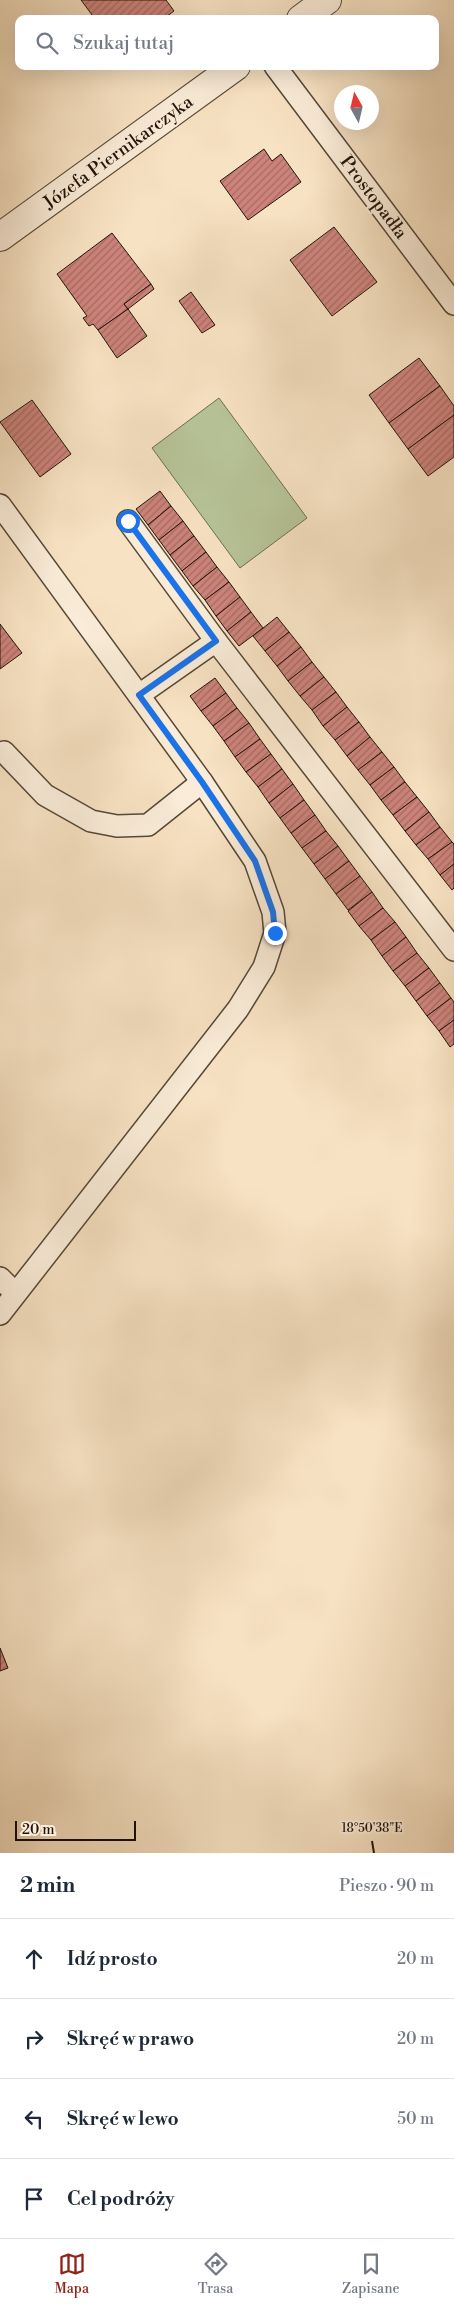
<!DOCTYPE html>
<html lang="pl">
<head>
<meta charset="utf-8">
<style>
  :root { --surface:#fff; --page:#f2f2f3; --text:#1f2937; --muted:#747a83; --line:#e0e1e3; --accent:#8f2418 }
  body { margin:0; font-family:"Libre Bodoni",serif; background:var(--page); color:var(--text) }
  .compass { position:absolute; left:334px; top:85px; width:45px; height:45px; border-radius:50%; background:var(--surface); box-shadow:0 5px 20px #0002; rotate:352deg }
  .scale { position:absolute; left:15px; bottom:12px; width:121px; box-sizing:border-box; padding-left:5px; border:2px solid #20140a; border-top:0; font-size:14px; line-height:18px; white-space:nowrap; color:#20140a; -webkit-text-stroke:4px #faecd8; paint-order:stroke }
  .stop { position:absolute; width:15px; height:15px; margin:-11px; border:4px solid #1a73e8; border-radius:50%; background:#fff }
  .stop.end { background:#1a73e8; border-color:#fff; box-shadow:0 1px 5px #0008 }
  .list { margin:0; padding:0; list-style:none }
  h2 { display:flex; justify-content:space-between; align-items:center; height:65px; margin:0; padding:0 20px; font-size:21px }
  h2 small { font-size:16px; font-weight:400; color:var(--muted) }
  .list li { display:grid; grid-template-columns:32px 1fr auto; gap:15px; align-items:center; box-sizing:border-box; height:80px; padding:0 20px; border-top:1px solid var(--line) }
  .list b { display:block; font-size:19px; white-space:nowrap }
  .list em { font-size:16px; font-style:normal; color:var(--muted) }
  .icon { flex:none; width:28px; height:28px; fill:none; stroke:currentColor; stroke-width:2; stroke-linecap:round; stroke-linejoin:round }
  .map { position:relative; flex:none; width:454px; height:1853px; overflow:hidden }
  .search { position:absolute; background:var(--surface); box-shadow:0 5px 20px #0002; left:15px; right:15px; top:15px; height:55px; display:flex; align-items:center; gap:12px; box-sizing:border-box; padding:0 18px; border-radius:10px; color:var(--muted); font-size:19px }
  .sheet { height:385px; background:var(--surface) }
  nav { display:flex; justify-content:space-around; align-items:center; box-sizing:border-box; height:70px; border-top:1px solid var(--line); background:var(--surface); font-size:14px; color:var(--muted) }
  nav a { display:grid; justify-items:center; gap:2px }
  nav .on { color:var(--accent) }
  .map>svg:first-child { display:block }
</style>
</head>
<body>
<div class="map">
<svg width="454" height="1853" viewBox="0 0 454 1853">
  <defs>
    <pattern id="building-hatch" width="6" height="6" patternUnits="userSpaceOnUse" patternTransform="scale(1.25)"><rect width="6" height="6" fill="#cd837b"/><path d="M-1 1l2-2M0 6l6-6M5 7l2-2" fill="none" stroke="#a66a63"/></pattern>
  </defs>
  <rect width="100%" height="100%" fill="#f7e2c3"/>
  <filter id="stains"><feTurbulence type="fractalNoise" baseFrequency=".004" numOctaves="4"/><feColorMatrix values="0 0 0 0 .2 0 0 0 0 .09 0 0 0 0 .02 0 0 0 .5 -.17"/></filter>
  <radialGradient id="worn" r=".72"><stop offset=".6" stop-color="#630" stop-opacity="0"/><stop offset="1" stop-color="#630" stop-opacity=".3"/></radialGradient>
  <path fill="#b7c498" stroke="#6c6c51" d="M219 398 307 518 240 568 152 448Z"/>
  <g fill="url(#building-hatch)" stroke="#20140a">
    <path d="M81 0H166L174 11 163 19H95Z"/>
    <path d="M264 149 272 161 281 154 301 182 248 220 220 181Z"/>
    <path d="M334 227 377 282 332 316 290 260Z"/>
    <path d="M112 233 151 284 124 304 128 309 98 330 93 324 89 326 83 318 87 316 57 274Z"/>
    <path d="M151 284 154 289 128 309 124 304Z"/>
    <path d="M191 292 215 325 202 333 179 301Z"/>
    <path d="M128 309 147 336 117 358 98 330Z"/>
    <path d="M419 358 440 386 389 423 369 395Z"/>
    <path d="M440 386 454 406V415L408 449 389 423Z"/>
    <path d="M32 400 71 454 40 477 0 422Z"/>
    <path d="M454 415V457L428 476 408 449Z"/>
    <path d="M160 491 171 506 148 525 136 509Z"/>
    <path d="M171 506 183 521 159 540 148 525Z"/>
    <path d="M183 521 194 536 170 555 159 540Z"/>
    <path d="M194 536 206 552 182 571 170 555Z"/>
    <path d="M206 552 217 567 193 586 182 571Z"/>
    <path d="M217 567 229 582 205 600 193 586Z"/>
    <path d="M229 582 240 597 216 616 205 600Z"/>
    <path d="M240 597 251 612 227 631 216 616Z"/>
    <path d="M251 612 263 628 239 646 227 631Z"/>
    <path d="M277 617 289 632 265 651 253 636Z"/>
    <path d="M0 624 22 653 0 669Z"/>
    <path d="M289 632 301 647 277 666 265 651Z"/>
    <path d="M301 647 312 662 288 681 277 666Z"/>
    <path d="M312 662 324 677 300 696 288 681Z"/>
    <path d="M324 677 336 692 312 710 300 696Z"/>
    <path d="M215 678 226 693 201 711 190 696Z"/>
    <path d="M336 692 347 707 323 726 312 710Z"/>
    <path d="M226 693 237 708 213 726 201 711Z"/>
    <path d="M347 707 359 722 335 740 323 726Z"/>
    <path d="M237 708 249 723 224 741 213 726Z"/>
    <path d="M359 722 370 737 347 756 335 740Z"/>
    <path d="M249 723 260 739 235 757 224 741Z"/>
    <path d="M370 737 382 752 358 770 347 756Z"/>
    <path d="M260 739 271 754 246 772 235 757Z"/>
    <path d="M382 752 394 767 370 785 358 770Z"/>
    <path d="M271 754 282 769 258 787 246 772Z"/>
    <path d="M394 767 405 782 381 800 370 785Z"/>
    <path d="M282 769 293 784 269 803 258 787Z"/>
    <path d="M405 782 417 797 393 815 381 800Z"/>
    <path d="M293 784 304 800 280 818 269 803Z"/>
    <path d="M417 797 429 812 405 831 393 815Z"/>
    <path d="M304 800 315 815 291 833 280 818Z"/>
    <path d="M429 812 440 827 416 845 405 831Z"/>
    <path d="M315 815 326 831 302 848 291 833Z"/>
    <path d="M440 827 452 842 428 859 416 845Z"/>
    <path d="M326 831 338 846 314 864 302 848Z"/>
    <path d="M452 842 454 844V864L440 875 428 859Z"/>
    <path d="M338 846 349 861 325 879 314 864Z"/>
    <path d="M349 861 360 876 336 894 325 879Z"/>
    <path d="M454 864V888L452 890 440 875Z"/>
    <path d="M360 876 372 892 348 910 336 894Z"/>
    <path d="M372 892 383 908 359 926 348 911Z"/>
    <path d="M383 908 395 922 371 940 359 926Z"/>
    <path d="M395 922 406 937 382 956 371 940Z"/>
    <path d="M406 937 417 953 393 971 382 956Z"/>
    <path d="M417 953 429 968 405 986 393 971Z"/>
    <path d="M429 968 440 983 416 1001 405 986Z"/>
    <path d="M440 983 451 998 427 1016 416 1001Z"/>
    <path d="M451 998 454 1002V1020L439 1031 427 1016Z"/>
    <path d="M454 1020V1044L450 1047 439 1031Z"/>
    <path d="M0 1648 8 1668 0 1671Z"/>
  </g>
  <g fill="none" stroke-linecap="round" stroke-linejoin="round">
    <defs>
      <g id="service">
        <path d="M275 66 454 304"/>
        <path d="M0 505 202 782 255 861 273 912 275 933 264 967 238 1009 0 1314"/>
        <path d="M128 521 216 641 454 950"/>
        <path d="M139 695 216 641"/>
        <path d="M4 752 45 795 91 821 117 826 148 825 202 782"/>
        <path d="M0 1278 15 1293"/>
      </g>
      <g id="minor">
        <path d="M301 19 327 0"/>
        <path d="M0 237 236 66"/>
      </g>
    </defs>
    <use href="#service" stroke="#564838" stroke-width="24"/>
    <use href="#minor" stroke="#564838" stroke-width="30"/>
    <use href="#service" stroke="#faecd8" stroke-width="21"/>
    <use href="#minor" stroke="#faecd8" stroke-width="28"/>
  </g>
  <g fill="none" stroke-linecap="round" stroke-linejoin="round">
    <path stroke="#1a73e8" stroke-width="6" d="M128 521 216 641 139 695 202 782 255 861 273 912 275 933"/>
  </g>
  <path fill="none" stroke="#20140a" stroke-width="2" d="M372 1841 374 1853"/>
  <g text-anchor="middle" stroke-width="4" stroke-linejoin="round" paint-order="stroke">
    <g font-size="18" fill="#20140a" stroke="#faecd8">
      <text transform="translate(118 152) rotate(-36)" y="6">Józefa Piernikarczyka</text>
      <text transform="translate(374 197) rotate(53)" y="6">Prostopadła</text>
    </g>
  </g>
  <g font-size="12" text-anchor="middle" fill="#20140a" stroke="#faecd8" stroke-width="4" stroke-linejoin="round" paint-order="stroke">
    <text x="372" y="1832">18°50'38"E</text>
  </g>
  <rect width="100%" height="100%" filter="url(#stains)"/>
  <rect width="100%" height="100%" fill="url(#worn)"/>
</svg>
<svg class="compass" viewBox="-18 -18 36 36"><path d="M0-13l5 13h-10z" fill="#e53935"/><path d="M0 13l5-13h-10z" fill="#747a83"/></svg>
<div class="scale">20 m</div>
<div class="stop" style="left:128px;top:521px"></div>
<div class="stop end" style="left:275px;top:933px"></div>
<div class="search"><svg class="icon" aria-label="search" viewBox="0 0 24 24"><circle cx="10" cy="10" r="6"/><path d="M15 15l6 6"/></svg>Szukaj tutaj</div>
</div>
<section class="sheet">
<h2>2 min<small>Pieszo · 90 m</small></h2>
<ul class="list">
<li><svg class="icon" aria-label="ahead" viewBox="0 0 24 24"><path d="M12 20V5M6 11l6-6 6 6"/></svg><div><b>Idź prosto</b></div><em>20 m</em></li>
<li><svg class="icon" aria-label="right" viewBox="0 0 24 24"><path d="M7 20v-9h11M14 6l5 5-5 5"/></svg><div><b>Skręć w prawo</b></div><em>20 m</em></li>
<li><svg class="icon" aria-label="left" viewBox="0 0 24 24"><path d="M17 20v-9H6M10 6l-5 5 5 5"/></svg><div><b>Skręć w lewo</b></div><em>50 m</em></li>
<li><svg class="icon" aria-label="arrive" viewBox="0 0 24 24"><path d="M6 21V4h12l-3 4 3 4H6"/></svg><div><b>Cel podróży</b></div></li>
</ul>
</section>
<nav>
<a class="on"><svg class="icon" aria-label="map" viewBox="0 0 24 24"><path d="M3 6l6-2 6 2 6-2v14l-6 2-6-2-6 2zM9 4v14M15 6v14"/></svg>Mapa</a>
<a><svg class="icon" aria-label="directions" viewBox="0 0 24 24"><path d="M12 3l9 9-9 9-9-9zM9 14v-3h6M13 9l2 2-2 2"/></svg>Trasa</a>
<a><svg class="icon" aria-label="saved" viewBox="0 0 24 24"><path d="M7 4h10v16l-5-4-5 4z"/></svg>Zapisane</a>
</nav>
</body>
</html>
